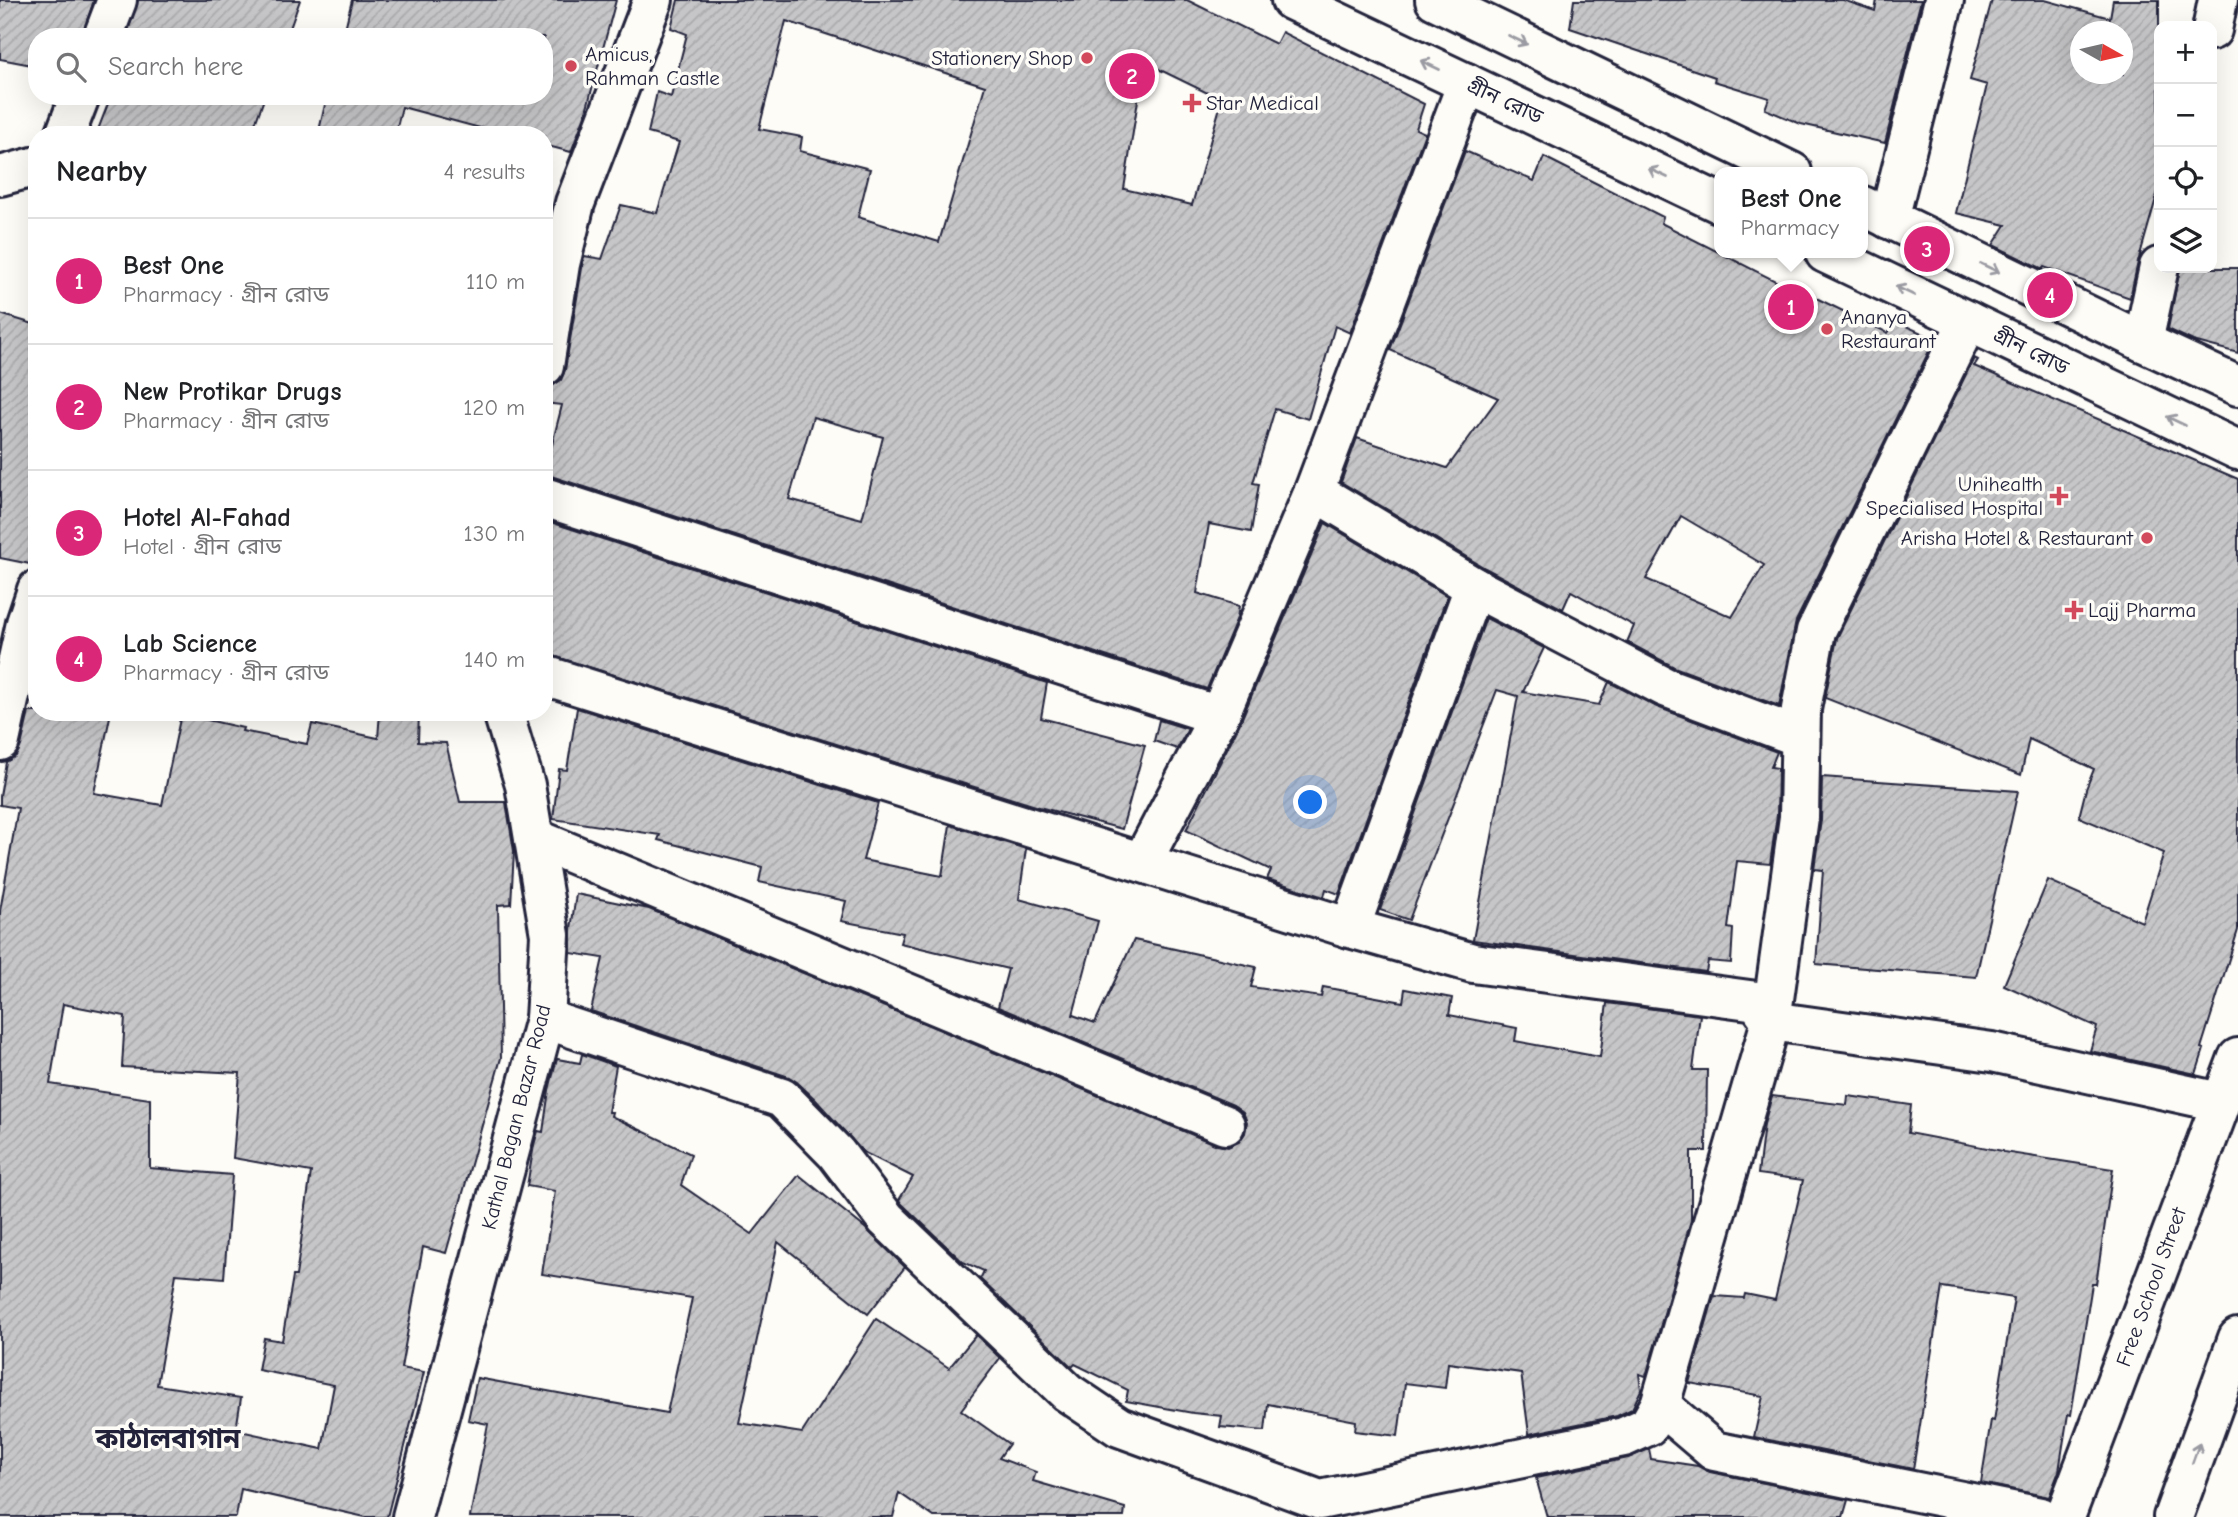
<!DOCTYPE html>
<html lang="en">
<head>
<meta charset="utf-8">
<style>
  :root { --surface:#fff; --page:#f6f6f6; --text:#202124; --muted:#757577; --line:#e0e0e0; --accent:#db2777 }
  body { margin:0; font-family:"Comic Neue","Noto Sans Bengali",sans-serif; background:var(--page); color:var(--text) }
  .controls { position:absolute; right:21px; top:21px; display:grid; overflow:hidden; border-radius:14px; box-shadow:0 7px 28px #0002 }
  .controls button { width:63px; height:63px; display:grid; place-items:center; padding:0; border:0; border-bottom:2px solid var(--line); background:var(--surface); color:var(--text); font:35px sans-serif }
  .compass { position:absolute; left:2070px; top:21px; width:63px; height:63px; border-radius:50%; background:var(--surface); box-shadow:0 7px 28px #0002; rotate:98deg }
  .you { position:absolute; left:1311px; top:803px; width:24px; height:24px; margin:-18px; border:5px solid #fff; border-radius:50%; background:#1a73e8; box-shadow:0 0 0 10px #1a73e833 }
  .badge { display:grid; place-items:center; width:46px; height:46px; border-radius:50%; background:var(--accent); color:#fff; font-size:23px; font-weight:700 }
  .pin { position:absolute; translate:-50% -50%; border:4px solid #fff; box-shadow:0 2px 7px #0006 }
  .popup { position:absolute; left:1714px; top:167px; width:154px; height:91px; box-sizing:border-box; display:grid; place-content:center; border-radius:14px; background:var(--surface); filter:drop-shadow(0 2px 5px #0005); font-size:23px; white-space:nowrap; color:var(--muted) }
  .popup b { font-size:26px; color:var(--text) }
  .popup::after { content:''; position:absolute; left:50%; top:100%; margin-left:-14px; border:14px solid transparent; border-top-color:var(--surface) }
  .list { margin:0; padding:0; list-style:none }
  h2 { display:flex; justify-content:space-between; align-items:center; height:91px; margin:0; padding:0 28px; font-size:30px }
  h2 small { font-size:23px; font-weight:400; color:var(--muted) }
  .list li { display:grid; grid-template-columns:46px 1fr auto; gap:21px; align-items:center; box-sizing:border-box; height:126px; padding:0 28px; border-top:2px solid var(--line) }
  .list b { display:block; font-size:26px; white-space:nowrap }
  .list p { margin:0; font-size:23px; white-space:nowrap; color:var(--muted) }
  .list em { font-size:23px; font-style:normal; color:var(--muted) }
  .icon { flex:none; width:38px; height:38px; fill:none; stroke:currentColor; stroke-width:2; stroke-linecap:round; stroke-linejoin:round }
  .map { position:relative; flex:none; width:2238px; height:1517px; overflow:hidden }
  .search { position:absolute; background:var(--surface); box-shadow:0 7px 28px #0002; left:28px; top:28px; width:525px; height:77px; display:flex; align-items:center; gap:18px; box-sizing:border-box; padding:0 24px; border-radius:28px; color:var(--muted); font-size:26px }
  .panel { position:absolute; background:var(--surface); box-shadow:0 7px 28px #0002; left:28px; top:126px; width:525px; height:595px; border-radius:28px }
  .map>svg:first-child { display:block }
</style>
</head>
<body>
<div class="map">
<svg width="2238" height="1517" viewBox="0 0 2238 1517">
  <defs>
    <pattern id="building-hatch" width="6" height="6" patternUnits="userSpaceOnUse" patternTransform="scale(1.75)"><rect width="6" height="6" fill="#c6c6c8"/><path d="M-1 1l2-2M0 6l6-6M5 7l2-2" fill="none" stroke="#aaaaad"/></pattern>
  </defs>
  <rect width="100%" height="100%" fill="#fdfcf7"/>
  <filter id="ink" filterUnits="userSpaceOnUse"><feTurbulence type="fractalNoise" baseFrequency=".0143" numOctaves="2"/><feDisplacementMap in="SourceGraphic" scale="14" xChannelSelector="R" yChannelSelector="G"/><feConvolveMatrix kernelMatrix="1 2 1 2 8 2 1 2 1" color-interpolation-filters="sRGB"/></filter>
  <g filter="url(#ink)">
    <g fill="url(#building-hatch)" stroke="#22223b" stroke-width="2" fill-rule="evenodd">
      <path d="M0 0H94L82 37H37V66L0 59Z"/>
      <path d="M138 0H300L287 37H126Z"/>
      <path d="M352 0H616L585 115 571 152 544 145V135H506L402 107 395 135H318L327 96H544V37H343Z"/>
      <path d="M678 0H1187L1276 44 1282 32 1424 104 1416 129 1425 133 1350 333 1335 326 1308 419 1275 409 1253 483 1259 484 1251 532 1209 524 1197 593 1239 606 1237 618 1207 689 551 476H544L562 405 544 403V387L552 386 561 380 565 370 584 256 602 259 621 205 657 213 679 142 648 133 657 92 671 97 687 34 671 28ZM786 21 985 86 939 242 858 217 870 169 800 151 802 137 759 129ZM1144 62 1222 100 1192 205 1124 189ZM813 417 883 437 862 519 789 499Z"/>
      <path d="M1574 0H1843L1875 11 1877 0H1921L1885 143 1801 124 1765 109 1769 98 1714 81 1715 77 1570 28Z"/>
      <path d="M1992 0H2045L2110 18 2113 0H2159V188L2138 262 2130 298 2044 267 2043 269 1993 245 2006 225 1956 213 1987 85 1970 80ZM2081 32H2123V74H2081Z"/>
      <path d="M111 96H265L251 135H96Z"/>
      <path d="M1465 151 1534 181 1544 157 1663 217 1661 223 1809 298 1810 295 1888 333 1895 321 1935 339 1796 621 1779 706 1674 667 1627 642 1634 626 1571 591 1563 609 1485 568 1341 482 1357 438 1447 468 1498 398 1390 350ZM1681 516 1764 565 1732 617 1646 579Z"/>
      <path d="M2180 268H2238V353L2193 341 2168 329Z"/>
      <path d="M0 314 37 325V534L30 564 0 558Z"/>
      <path d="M1974 358 1978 360 1974 366 2238 479V930L2201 1048 2204 1049 2196 1074 2090 1051 2097 1027 2004 985 2048 880 2142 922 2164 853 2079 817 2086 789 2094 769 2029 739 2021 775 1825 698 1837 638Z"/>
      <path d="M544 520 1047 683 1041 718 1145 745 1122 829 1039 807 544 653Z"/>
      <path d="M1325 523 1447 596 1339 894 1326 889 1324 897 1267 879 1271 870 1186 830 1239 725Z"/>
      <path d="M1486 618 1544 648 1523 692 1599 705 1609 682 1657 707 1777 752 1771 767 1778 768 1777 815 1770 864 1737 861 1728 928 1733 929 1731 963 1708 961 1706 972 1473 940 1518 696 1497 690 1409 920 1380 910Z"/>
      <path d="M577 708 878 803 863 860 942 876 950 825 1026 849 1019 899 1098 921 1073 1015 1095 1023 1134 940 1256 967 1251 987 1321 997 1323 987 1403 1002 1405 989 1452 998 1449 1015 1517 1028 1515 1041 1600 1057 1607 1003 1700 1015 1693 1070H1707L1706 1151H1691V1220L1646 1376 1639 1374 1641 1390 1632 1409 1617 1416 1529 1434 1521 1373 1448 1363 1445 1388 1405 1383 1398 1436 1355 1431 1356 1421 1268 1404 1265 1431 1220 1427 1222 1416 1193 1413 1126 1401 1128 1390 1075 1364 1072 1367 980 1279 984 1271 963 1262 902 1204 899 1200 913 1177 863 1152 815 1099 797 1082 789 1077 591 1011 603 958 571 953V929L576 894 649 909 1217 1145 1228 1147 1239 1142 1245 1133 1247 1122 1243 1112 1233 1105 998 1007 1008 969 900 943 903 933 841 921 846 901 759 882 762 867 658 840 660 835 553 819 559 769 567 770Z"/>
      <path d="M29 712H111L94 793 162 805 181 714 243 728 242 731 307 744 312 724 378 738 380 712H419L418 742 446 743 460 802H506L514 851 511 904 498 905 501 1058 446 1253 423 1247 401 1368 424 1372 387 1517H365L241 1489 236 1517H0V911L18 808 0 805V796L6 762 16 756 21 746ZM63 1004 125 1016 122 1067 240 1073 233 1158 311 1172 296 1276H293L282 1341 264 1338 258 1370 334 1385 322 1449 236 1430 241 1398 157 1385 176 1274 224 1278 232 1175 150 1168V1099L50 1084Z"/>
      <path d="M1159 720 1188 729 1177 749 1154 741Z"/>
      <path d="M1822 777 2018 791 1976 977 1816 964 1823 870 1814 869 1821 820Z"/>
      <path d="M582 1054 616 1066 608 1112H612L611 1116 691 1154 681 1185 752 1234 799 1175 865 1228 905 1267 868 1314 778 1242 739 1423 802 1433 876 1319 949 1368 976 1335 1000 1358 961 1410 1009 1444 999 1458 1036 1472 1033 1481 1125 1508 1124 1517H934L899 1493 893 1517H470L488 1424 468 1420 477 1378 667 1413 692 1298 542 1274 555 1191 527 1186 534 1145 538 1131 543 1132 549 1090 557 1059 580 1063Z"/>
      <path d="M1772 1096 1847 1105 1848 1096 1911 1105 1908 1133 2003 1151V1152L2113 1169 2096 1284H2092L2071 1415 2068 1414 2059 1471 2049 1497 1981 1483 1991 1420 1994 1421 2014 1298 1942 1287 1913 1469 1754 1437 1763 1396 1689 1383 1714 1296 1744 1298 1745 1294 1775 1300 1803 1180 1758 1174 1764 1124Z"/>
      <path d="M1649 1449 1651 1459 1698 1466 1710 1472 1848 1500 1843 1517H1547L1536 1478 1628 1458Z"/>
    </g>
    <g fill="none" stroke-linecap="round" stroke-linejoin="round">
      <defs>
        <g id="minor">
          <path d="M2212 30 2218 0"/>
          <path d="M103 37 117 0"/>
          <path d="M65 135 80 96"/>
          <path d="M0 176 37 166"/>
          <path d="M1889 219 1944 0"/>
          <path d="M2143 342 2159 267"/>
          <path d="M544 366 560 264 575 203 653 0"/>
          <path d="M1314 491 1474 587 1665 687 1799 737"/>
          <path d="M544 497 1219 716 1314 491 1467 83"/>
          <path d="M544 675 1350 928 1473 963 1757 1001 1771 1021 1992 1052 2220 1102"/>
          <path d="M0 741 26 623 37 590"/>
          <path d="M534 838 1225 1125"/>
          <path d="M1142 862 1219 716"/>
          <path d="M1350 928 1474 587"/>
          <path d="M545 1019 782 1098 836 1153 886 1219 1067 1392 1119 1427 1320 1500 1624 1437 1648 1426 1660 1405 1771 1021 1799 817 1801 709 1816 631 1968 321"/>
          <path d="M1660 1405 1714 1451 2041 1517"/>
          <path d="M412 1517 545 1019 550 935 525 785 503 712"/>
          <path d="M2065 1517 2238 1058"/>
        </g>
        <g id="secondary">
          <path d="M1291 0 1719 203"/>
          <path d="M1435 0 1792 172"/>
          <path d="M1863 206 2143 342 2238 386"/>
          <path d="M1825 253 2238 450"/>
          <path d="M2173 1517 2238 1338"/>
        </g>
      </defs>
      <use href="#minor" stroke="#22223b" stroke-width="44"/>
      <use href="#secondary" stroke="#22223b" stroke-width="44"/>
      <use href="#minor" stroke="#fdfcf7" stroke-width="38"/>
      <use href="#secondary" stroke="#fdfcf7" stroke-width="38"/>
    </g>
    <defs><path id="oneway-shaft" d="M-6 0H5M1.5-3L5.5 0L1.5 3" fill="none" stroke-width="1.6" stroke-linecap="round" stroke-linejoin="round" transform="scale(1.75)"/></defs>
    <g stroke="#9a9aa2">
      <use href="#oneway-shaft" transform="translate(1518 40) rotate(26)"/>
      <use href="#oneway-shaft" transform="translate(1430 65) rotate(-155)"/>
      <use href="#oneway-shaft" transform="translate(1658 173) rotate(-155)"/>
      <use href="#oneway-shaft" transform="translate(1990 268) rotate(26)"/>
      <use href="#oneway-shaft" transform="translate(1905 291) rotate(-155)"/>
      <use href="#oneway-shaft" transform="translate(2176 421) rotate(-154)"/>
      <use href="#oneway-shaft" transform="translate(2196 1453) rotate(-70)"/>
    </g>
  </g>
  <g fill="#d1495b" stroke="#fdfcf7" stroke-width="2.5">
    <circle cx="1087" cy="58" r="7"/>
    <circle cx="571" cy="66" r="7"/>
    <path d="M1188.5 92.5h7v7h7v7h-7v7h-7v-7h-7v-7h7z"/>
    <circle cx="1827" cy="329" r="7"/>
    <path d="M2055.5 485.5h7v7h7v7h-7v7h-7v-7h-7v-7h7z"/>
    <circle cx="2147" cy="538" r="7"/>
    <path d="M2070.5 599.5h7v7h7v7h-7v7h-7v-7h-7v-7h7z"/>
  </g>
  <g text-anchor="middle" stroke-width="7" stroke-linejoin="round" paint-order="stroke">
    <g font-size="21" fill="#22223b" stroke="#fdfcf7" text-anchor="start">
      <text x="585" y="61">Amicus,<tspan x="585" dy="24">Rahman Castle</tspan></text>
      <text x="1073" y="65" text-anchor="end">Stationery Shop</text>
      <text x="1206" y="110">Star Medical</text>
      <text x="1841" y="324">Ananya<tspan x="1841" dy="24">Restaurant</tspan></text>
      <text x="2043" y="491" text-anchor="end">Unihealth<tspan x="2043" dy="24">Specialised Hospital</tspan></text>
      <text x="2133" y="545" text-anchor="end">Arisha Hotel &amp; Restaurant</text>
      <text x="2088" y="617">Lajj Pharma</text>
    </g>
    <g font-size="21" fill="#22223b" stroke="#fdfcf7">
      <text transform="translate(1505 101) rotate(25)" y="7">গ্রীন রোড</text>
      <text transform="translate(2031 351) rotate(26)" y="7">গ্রীন রোড</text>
      <text transform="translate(516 1117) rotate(-76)" y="7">Kathal Bagan Bazar Road</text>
      <text transform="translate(2151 1287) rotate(-70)" y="7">Free School Street</text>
    </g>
    <g font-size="28" font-weight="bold" fill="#22223b" stroke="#fdfcf7">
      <text x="168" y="1448">কাঠালবাগান</text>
    </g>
  </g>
</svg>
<div class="controls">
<button>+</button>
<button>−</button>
<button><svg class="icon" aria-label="locate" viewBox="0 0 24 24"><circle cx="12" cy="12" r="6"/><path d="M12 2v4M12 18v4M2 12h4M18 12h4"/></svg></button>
<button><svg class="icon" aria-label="layers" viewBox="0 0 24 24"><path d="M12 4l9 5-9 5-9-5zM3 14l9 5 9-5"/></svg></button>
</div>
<svg class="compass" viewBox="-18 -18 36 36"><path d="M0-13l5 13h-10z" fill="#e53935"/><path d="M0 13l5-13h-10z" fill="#757577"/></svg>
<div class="you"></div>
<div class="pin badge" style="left:1791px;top:307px">1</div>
<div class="popup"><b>Best One</b>Pharmacy</div>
<div class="pin badge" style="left:1132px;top:76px">2</div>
<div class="pin badge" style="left:1927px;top:249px">3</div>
<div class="pin badge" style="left:2050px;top:295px">4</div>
<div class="search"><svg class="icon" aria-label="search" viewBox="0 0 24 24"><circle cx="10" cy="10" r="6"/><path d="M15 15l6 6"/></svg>Search here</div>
<section class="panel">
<h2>Nearby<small>4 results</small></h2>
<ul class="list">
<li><span class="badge">1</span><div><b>Best One</b><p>Pharmacy · গ্রীন রোড</p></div><em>110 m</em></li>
<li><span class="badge">2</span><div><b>New Protikar Drugs</b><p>Pharmacy · গ্রীন রোড</p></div><em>120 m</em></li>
<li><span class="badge">3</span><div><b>Hotel Al-Fahad</b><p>Hotel · গ্রীন রোড</p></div><em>130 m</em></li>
<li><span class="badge">4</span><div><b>Lab Science</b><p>Pharmacy · গ্রীন রোড</p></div><em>140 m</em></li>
</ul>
</section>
</div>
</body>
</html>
